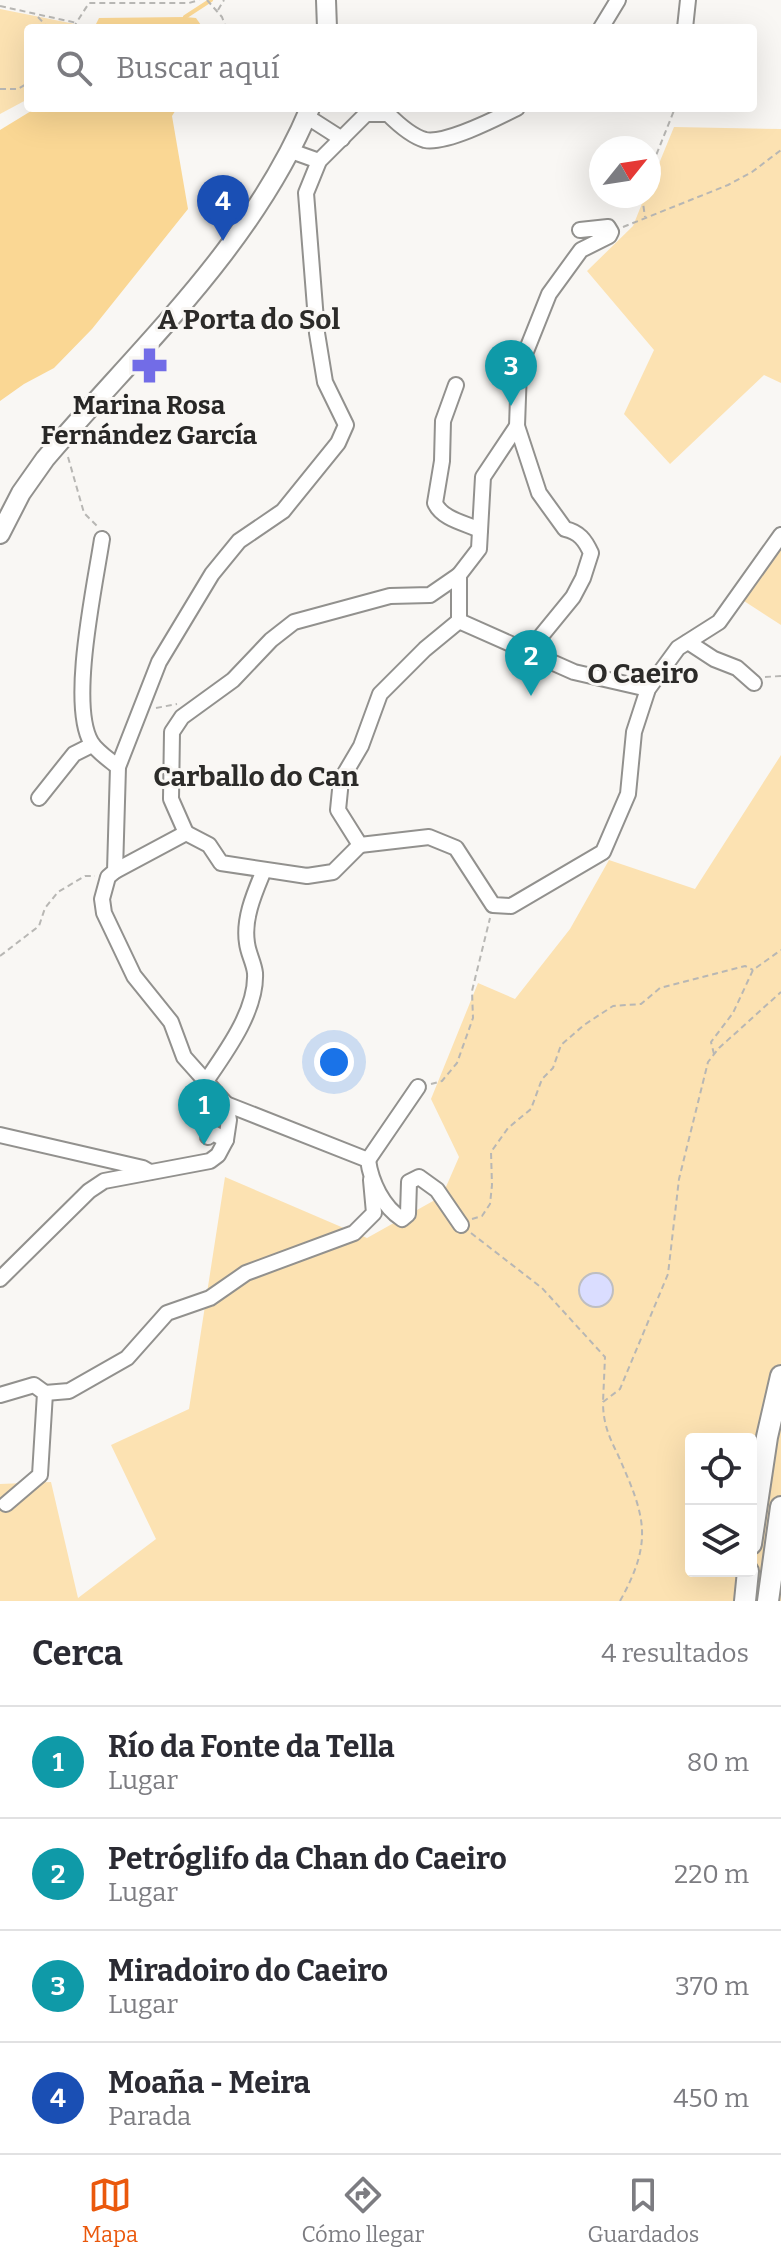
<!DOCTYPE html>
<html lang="es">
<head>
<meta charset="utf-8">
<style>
  :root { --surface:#fff; --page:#f2f2f3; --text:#2b2b33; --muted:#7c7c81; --line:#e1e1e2; --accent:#ea580c }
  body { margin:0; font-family:Bitter,serif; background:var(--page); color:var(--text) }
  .controls { position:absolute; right:24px; bottom:24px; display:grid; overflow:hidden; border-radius:8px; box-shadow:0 8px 32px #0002 }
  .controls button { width:72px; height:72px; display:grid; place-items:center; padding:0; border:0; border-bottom:2px solid var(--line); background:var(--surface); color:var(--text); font:40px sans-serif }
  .compass { position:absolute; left:589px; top:136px; width:72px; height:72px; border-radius:50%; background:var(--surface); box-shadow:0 8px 32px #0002; rotate:60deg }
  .you { position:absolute; left:334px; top:1062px; width:28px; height:28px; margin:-20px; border:6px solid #fff; border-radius:50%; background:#1a73e8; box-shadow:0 0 0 12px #1a73e833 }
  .badge { display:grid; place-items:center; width:52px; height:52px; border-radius:50%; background:var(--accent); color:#fff; font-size:26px; font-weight:700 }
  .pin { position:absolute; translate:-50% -66px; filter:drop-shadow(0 2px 4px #0008) }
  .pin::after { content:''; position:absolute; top:42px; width:28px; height:24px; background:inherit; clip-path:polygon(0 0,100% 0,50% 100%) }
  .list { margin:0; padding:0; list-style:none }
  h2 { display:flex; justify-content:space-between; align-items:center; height:104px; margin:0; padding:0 32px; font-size:34px }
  h2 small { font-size:26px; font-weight:400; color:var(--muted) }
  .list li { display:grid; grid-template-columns:52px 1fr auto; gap:24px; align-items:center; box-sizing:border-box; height:112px; padding:0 32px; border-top:2px solid var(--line) }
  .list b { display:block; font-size:30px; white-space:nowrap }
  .list p { margin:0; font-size:26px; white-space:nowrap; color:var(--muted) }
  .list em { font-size:26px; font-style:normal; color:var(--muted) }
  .icon { flex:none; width:44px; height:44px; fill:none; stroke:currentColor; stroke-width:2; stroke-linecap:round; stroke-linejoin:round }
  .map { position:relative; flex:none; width:781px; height:1601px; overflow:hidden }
  .search { position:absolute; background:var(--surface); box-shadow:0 8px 32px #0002; left:24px; right:24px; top:24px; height:88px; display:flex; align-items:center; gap:20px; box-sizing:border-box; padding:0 28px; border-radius:8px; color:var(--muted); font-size:30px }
  .sheet { height:552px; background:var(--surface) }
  nav { display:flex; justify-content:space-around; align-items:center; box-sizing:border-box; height:112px; border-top:2px solid var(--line); background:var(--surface); font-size:22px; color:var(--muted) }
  nav a { display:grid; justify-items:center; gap:4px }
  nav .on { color:var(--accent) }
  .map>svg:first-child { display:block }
</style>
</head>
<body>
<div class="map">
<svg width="781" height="1601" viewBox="0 0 781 1601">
  <rect width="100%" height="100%" fill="#f9f7f4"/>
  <g fill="#fce2b2" fill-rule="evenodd">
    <path d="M0 9 80 25 78 28H28V99L0 114Z"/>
    <path d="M674 127 781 129V383L764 375 670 464 624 414 654 350 587 271 633 226 645 196H649V188Z"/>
    <path d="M781 539V625L744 601Z"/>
    <path d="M781 755V1601H0V1484L51 1482 78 1598 156 1539 111 1445 189 1409 225 1177 367 1238 442 1196 459 1157 431 1099 478 983 515 999 570 929 609 860 695 889ZM691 1439H751V1571H691Z"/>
  </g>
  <g fill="#fad794">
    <path d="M185 17 196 18 203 28H94L99 18Z"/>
    <path d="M36 108H177L172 116 188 209 92 329 54 368 24 384 0 401V130Z"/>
  </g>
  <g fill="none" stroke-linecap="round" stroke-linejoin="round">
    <path stroke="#fad794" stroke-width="4" d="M185 17 211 0"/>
  </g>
  <circle fill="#daddff" stroke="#bebec1" stroke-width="2" cx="596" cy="1290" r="17"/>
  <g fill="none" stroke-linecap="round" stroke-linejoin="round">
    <defs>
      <g id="minor">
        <path d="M601 28 618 0"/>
        <path d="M685 28 688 0"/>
        <path d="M306 116 342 139"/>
        <path d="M291 151 319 161"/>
        <path d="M580 230 608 227 611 232 609 236 581 250 549 294 519 369 517 426 483 477 479 549 459 575V621L425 649 380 694 361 746 341 780 338 810 360 845 429 837 456 848 493 905 511 906 603 852 628 794 634 732 648 689 678 648 719 622 781 535"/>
        <path d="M456 385 443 421 442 461 435 503C442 519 465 523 480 530"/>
        <path d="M517 426 539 493 565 529C579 532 585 540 591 553L583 578 573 597 528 652"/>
        <path d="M102 539C95 585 69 704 91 742 97 752 110 760 118 767"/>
        <path d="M459 621 574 672 648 689"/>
        <path d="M688 642 714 659 737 668 754 683"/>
        <path d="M39 798 74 754 92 745"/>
        <path d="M186 833 171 799 172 732 182 717 233 680 271 640 294 622 390 596 430 595 459 575"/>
        <path d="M115 871 186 833 209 845 221 863 307 876 333 872 360 845"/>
        <path d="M206 1081C226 1052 257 1010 255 973 254 963 248 953 247 943 243 918 255 892 264 870"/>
        <path d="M226 1104 368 1160C371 1182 383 1207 402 1219L408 1214 409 1182 419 1177 437 1190 461 1225"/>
        <path d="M0 1135 143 1168 150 1172"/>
        <path d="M208 1137 213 1133 226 1140"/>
        <path d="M368 1160 418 1087"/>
        <path d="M0 1279 89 1191 104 1181 210 1161 218 1155 226 1140 229 1120 226 1104 184 1057 171 1022 134 976 104 913 102 899 108 877 115 871 118 767 159 662 212 574 239 541 283 511 338 443 346 425 325 382 317 333 306 193 319 161 366 114H388C398 124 411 136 425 140 447 144 497 118 517 108"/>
        <path d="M45 1393 69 1391 127 1358 167 1313 210 1298 246 1273 354 1233 374 1213 371 1180"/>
        <path d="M0 1395 34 1385 45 1393 40 1475 6 1504"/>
      </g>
      <g id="major">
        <path d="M326 0 327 28"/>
        <path d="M0 534 21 493 45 459C140 347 252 247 310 108"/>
      </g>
      <g id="highway">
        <path d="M751 1544 767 1437 781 1376"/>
        <path d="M745 1601 748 1571"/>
        <path d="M768 1601 781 1507"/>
      </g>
    </defs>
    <use href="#minor" stroke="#92918e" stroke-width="18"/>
    <use href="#major" stroke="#92918e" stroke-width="22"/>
    <use href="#highway" stroke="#92918e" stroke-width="24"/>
    <g stroke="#b8b7b4" stroke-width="2" stroke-dasharray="6 4" stroke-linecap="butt">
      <path d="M207 0 222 17 226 28"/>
      <path d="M0 6 77 23"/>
      <path d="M218 10 224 0"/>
      <path d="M38 17 48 28"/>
      <path d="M73 28 89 3H189L199 0"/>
      <path d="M0 89H18L28 83"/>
      <path d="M649 173 675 108"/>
      <path d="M642 196 645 217"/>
      <path d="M623 227 728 185 752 172 781 150"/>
      <path d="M68 457 84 513 98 527"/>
      <path d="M765 677 781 676"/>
      <path d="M156 708 177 704"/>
      <path d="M0 956 39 926 45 908 58 892 85 876H95"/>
      <path d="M714 1054 711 1042 733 1013 753 970 781 950"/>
      <path d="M431 1084 442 1081 457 1063 473 1018 472 991 490 918"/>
      <path d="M472 1219 482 1216 490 1204 492 1185 491 1152 508 1128 531 1109 542 1079 553 1068 561 1045 584 1025 613 1006 641 1004 660 988 745 966 753 970"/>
      <path d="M471 1233 542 1288 605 1357 603 1402"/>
      <path d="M620 1601C654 1540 645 1516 618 1455 609 1437 603 1423 603 1402L620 1389 668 1274 679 1179 708 1062 719 1048 781 992"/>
    </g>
    <use href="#minor" stroke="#fff" stroke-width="14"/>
    <use href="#major" stroke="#fff" stroke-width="18"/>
    <use href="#highway" stroke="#fff" stroke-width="20"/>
  </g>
  <defs>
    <symbol id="pharmacy-bare" viewBox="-9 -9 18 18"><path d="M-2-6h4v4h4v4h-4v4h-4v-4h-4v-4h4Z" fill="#726ce7" stroke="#f9f7f4" stroke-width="2.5" paint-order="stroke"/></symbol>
  </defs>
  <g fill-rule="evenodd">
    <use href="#pharmacy-bare" x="124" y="340" width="51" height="51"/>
  </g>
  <g text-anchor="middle" stroke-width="6" stroke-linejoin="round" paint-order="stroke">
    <g font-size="26" font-weight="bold" fill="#282726" stroke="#f9f7f4">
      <text x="149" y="414">Marina Rosa<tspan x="149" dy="30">Fernández García</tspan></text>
    </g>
    <g font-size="28" font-weight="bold" fill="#2c2b29" stroke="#f9f7f4">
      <text x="249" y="329">A Porta do Sol</text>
      <text x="643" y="683">O Caeiro</text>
      <text x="256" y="786">Carballo do Can</text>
    </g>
  </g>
</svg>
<div class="controls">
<button><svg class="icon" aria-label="locate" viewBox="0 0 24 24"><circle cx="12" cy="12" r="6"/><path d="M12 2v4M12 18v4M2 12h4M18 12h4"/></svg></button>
<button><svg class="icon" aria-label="layers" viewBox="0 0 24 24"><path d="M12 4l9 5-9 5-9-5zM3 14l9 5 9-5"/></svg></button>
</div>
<svg class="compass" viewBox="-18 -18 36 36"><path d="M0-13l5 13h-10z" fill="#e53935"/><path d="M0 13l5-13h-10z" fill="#7c7c81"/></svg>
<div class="you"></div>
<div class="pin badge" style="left:204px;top:1145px;background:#0f9aa8">1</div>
<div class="pin badge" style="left:531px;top:696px;background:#0f9aa8">2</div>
<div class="pin badge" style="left:511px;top:406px;background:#0f9aa8">3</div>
<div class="pin badge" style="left:223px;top:241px;background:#1a4fb4">4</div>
<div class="search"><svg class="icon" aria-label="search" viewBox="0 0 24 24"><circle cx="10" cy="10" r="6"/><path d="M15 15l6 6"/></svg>Buscar aquí</div>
</div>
<section class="sheet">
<h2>Cerca<small>4 resultados</small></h2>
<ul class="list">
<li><span class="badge" style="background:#0f9aa8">1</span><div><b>Río da Fonte da Tella</b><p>Lugar</p></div><em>80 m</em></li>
<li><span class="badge" style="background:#0f9aa8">2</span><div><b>Petróglifo da Chan do Caeiro</b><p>Lugar</p></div><em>220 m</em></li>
<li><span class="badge" style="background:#0f9aa8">3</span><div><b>Miradoiro do Caeiro</b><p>Lugar</p></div><em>370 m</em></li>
<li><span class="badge" style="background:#1a4fb4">4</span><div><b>Moaña - Meira</b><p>Parada</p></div><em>450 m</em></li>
</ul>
</section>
<nav>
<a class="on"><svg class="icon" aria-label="map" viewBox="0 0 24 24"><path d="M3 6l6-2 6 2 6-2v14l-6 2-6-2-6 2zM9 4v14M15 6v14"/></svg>Mapa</a>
<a><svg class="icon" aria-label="directions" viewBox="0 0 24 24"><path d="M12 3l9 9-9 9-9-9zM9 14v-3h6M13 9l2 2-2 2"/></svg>Cómo llegar</a>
<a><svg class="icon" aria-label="saved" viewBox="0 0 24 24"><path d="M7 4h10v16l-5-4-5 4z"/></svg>Guardados</a>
</nav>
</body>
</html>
